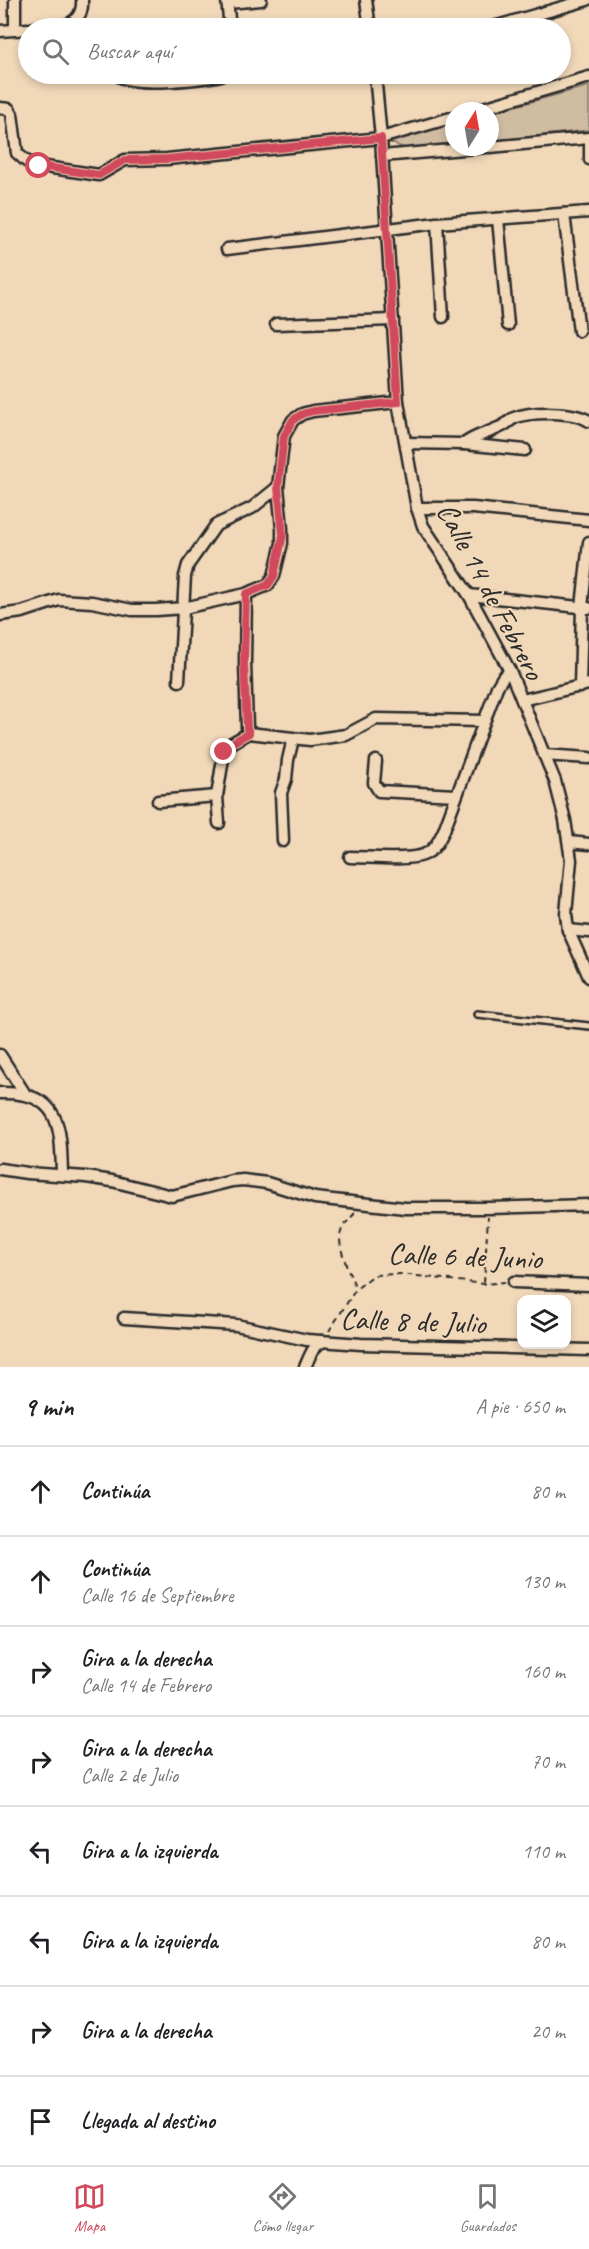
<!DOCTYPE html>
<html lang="es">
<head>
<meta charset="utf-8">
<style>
  :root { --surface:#fff; --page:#f6f6f6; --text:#202124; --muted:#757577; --line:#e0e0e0; --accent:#d1495b }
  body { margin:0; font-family:Caveat,sans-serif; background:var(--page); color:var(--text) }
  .controls { position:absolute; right:18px; bottom:18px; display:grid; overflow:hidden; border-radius:12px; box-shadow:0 3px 9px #0003 }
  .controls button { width:54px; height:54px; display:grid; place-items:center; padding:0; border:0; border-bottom:2px solid var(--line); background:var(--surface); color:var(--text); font:30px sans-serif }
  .compass { position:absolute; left:445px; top:102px; width:54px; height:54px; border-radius:50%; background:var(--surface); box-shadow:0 3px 9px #0003; rotate:11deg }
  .stop { position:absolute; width:18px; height:18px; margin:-14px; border:4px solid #d1495b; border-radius:50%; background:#fff }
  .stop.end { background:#d1495b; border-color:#fff; box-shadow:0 2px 6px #0008 }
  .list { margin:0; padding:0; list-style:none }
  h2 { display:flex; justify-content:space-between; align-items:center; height:78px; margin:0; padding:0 24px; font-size:26px }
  h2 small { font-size:20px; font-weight:400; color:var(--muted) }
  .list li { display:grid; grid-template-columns:39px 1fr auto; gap:18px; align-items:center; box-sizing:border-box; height:90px; padding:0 24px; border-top:2px solid var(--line) }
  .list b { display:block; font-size:22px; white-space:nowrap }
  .list p { margin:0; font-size:20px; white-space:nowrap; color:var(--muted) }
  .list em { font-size:20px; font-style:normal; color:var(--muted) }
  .icon { flex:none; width:33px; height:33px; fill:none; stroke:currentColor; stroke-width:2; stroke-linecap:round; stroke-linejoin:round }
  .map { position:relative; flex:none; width:589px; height:1367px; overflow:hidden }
  .search { position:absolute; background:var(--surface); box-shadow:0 3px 9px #0003; left:18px; right:18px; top:18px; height:66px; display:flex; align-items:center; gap:15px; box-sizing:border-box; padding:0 21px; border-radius:33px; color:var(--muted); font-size:22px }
  .sheet { height:798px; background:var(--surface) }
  nav { display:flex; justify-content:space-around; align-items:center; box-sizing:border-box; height:84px; border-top:2px solid var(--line); background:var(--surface); font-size:16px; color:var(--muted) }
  nav a { display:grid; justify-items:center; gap:3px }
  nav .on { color:var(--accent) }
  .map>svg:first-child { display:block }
</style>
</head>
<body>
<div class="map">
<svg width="589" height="1367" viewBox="0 0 589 1367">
  <rect width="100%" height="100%" fill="#f1d8b9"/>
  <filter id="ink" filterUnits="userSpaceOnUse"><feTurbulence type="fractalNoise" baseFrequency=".0167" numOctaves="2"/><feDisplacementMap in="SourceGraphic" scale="12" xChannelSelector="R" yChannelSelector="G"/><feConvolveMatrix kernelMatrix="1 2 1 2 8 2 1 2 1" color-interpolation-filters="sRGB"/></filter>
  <g filter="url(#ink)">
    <g fill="#d0bca1" stroke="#7e7466" stroke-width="1.5">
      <path d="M589 86V130L490 141V113Z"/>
      <path d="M454 123V146L412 151 389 142Z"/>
    </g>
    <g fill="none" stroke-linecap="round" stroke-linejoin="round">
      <defs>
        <path id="service" d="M477 1014 589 1026"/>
        <path id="pedestrian" d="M589 138V160"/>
        <g id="minor">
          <path d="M15 0V29"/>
          <path d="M227 0 230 28"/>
          <path d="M366 0 370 28"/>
          <path d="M228 3 261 0"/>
          <path d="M34 28C55 27 84 29 82 0"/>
          <path d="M490 28 587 0"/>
          <path d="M0 31 28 29"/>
          <path d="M375 74 381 138 398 402 417 508 423 526 469 595 510 671 555 781 565 820 571 860 566 914 568 930 589 977"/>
          <path d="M119 76C135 87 206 79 225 74"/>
          <path d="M0 108 9 109 12 114 17 153 26 161 39 166 99 175 125 160 167 159 381 138 454 117"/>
          <path d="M473 111 589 77"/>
          <path d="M490 147 589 138"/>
          <path d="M382 156 487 147"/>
          <path d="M564 214 579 331"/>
          <path d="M498 219 508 325"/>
          <path d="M437 223 443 317"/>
          <path d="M227 249 437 223 589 212"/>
          <path d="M276 324 393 320"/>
          <path d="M406 443 464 444 525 450"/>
          <path d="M464 444C478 434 484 435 498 428 504 426 509 421 514 418 532 411 573 411 589 421"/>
          <path d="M417 508H473L589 520"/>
          <path d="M246 594 245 663 247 728 249 733"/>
          <path d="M469 595 588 608"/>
          <path d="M0 615 22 612 59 600 92 602 132 610H156L184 608 246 594 268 585 274 576 282 543V529L278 487 284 436 293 420 302 414 313 411 398 402"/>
          <path d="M179 681 185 576 188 565 216 525 252 508 278 487"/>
          <path d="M580 687 582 607 589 542"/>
          <path d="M522 700 589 684"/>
          <path d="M544 755 589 758"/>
          <path d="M376 761 374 783 379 791 456 795"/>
          <path d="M158 801 217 796"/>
          <path d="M219 823 217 796 224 752 230 744 249 733 310 740 346 735 376 719 484 721"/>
          <path d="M283 841 281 793 286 779 288 760 293 739"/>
          <path d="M569 842 589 844"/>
          <path d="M350 857C369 857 406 861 423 855 434 851 439 841 444 830L497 687 503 677 510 671"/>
          <path d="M568 930 589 932"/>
          <path d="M0 1055 25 1094"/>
          <path d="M0 1093C60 1091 61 1126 62 1174"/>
          <path d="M0 1169 27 1173 86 1177 112 1181 172 1196 232 1181 243 1180 267 1183 315 1198 405 1208H488L589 1205"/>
          <path d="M514 1282 589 1285"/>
          <path d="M124 1318 236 1325 307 1340 361 1344 589 1350"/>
          <path d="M305 1367C310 1356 312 1347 323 1341"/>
        </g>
      </defs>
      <use href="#service" stroke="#2b2b2b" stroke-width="10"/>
      <use href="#pedestrian" stroke="#2b2b2b" stroke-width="13"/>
      <use href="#minor" stroke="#2b2b2b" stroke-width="15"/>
      <g stroke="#2b2b2b" stroke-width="2" stroke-dasharray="6 4.5" stroke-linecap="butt">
        <path d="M355 1213C350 1219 343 1225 341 1232 336 1246 351 1275 356 1289"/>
        <path d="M484 1283 488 1217"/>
        <path d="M329 1331 356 1289 374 1275 401 1274 484 1284 505 1282"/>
      </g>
      <use href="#service" stroke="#f1d8b9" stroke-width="5"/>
      <use href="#pedestrian" stroke="#f1d8b9" stroke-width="8"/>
      <use href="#minor" stroke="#f1d8b9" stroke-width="10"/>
    </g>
  </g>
  <g fill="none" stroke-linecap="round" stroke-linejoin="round" filter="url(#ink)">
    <path stroke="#d1495b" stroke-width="8" d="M39 166 99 175 125 160 167 159 381 138 398 402 313 411 302 414 293 420 284 436 278 487 283 535 274 576 268 585 246 594 244 663 247 728 249 733 230 744 224 752"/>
  </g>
  <g text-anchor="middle" stroke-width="4.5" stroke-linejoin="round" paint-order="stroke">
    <g font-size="30" fill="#2b2b2b" stroke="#f1d8b9">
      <text transform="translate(491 591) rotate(62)" y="10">Calle 14 de Febrero</text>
      <text transform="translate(465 1256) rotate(2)" y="10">Calle 6 de Junio</text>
      <text transform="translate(413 1321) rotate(2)" y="10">Calle 8 de Julio</text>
    </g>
  </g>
</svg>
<div class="controls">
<button><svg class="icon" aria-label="layers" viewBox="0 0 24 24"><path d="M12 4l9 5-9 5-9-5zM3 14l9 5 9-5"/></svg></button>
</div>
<svg class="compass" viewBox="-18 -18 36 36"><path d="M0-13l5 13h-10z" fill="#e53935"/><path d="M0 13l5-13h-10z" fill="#757577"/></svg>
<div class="stop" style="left:39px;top:166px"></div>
<div class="stop end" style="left:224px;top:752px"></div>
<div class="search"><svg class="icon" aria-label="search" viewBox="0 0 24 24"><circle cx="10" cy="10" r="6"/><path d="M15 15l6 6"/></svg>Buscar aquí</div>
</div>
<section class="sheet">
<h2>9 min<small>A pie · 650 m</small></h2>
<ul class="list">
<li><svg class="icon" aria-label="ahead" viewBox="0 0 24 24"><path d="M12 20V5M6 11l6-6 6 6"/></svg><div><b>Continúa</b></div><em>80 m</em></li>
<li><svg class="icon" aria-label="ahead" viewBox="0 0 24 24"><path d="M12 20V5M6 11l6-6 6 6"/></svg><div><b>Continúa</b><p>Calle 16 de Septiembre</p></div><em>130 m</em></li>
<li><svg class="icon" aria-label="right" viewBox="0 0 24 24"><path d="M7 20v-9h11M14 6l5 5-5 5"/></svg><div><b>Gira a la derecha</b><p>Calle 14 de Febrero</p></div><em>160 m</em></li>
<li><svg class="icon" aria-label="right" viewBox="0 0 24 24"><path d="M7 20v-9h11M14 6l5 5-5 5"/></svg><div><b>Gira a la derecha</b><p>Calle 2 de Julio</p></div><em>70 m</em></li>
<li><svg class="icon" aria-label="left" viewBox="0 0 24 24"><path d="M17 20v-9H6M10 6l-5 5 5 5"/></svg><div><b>Gira a la izquierda</b></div><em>110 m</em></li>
<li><svg class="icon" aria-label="left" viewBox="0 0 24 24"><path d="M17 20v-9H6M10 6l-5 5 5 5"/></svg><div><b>Gira a la izquierda</b></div><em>80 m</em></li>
<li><svg class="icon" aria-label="right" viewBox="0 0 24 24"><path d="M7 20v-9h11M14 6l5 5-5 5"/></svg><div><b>Gira a la derecha</b></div><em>20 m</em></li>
<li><svg class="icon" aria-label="arrive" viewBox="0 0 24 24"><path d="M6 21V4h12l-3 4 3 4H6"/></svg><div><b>Llegada al destino</b></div></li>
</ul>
</section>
<nav>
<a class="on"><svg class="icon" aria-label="map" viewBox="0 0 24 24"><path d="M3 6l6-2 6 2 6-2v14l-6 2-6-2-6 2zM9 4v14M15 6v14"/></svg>Mapa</a>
<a><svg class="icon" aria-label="directions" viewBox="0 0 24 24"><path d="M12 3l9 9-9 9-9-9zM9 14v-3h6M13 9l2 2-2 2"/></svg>Cómo llegar</a>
<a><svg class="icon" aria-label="saved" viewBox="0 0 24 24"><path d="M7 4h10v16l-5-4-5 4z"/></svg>Guardados</a>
</nav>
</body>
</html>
